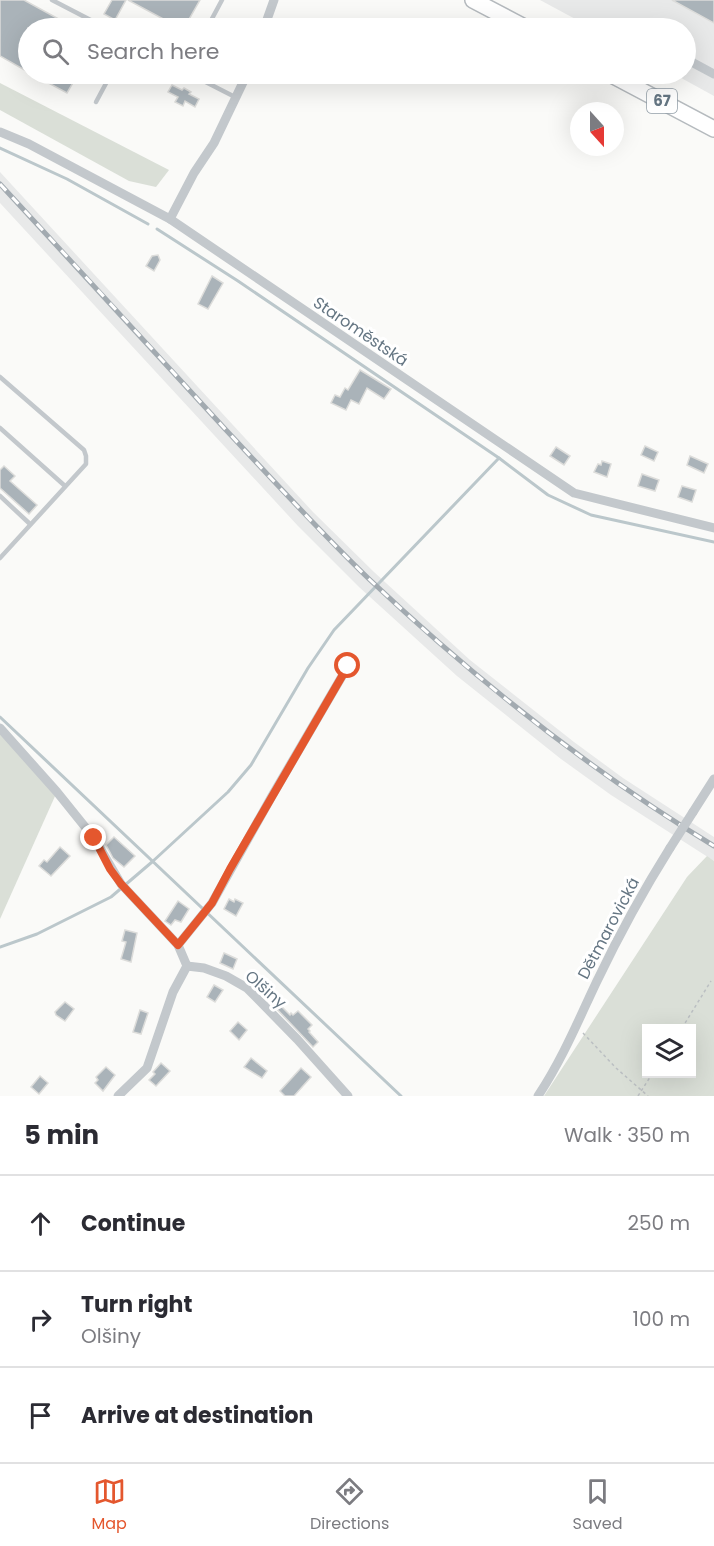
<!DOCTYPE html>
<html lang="en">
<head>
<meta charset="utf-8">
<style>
  :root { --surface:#fff; --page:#f7f7f7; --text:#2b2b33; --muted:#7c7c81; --line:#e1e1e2; --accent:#e4572e }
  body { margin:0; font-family:Poppins,sans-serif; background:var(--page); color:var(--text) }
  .controls { position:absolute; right:18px; bottom:18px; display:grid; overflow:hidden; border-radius:0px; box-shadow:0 6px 24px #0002 }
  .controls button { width:54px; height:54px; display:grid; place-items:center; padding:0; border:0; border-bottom:2px solid var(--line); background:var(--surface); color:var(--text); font:30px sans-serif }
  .compass { position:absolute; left:570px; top:102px; width:54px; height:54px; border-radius:50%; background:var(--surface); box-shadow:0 6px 24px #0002; rotate:159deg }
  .stop { position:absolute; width:18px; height:18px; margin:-14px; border:4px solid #e4572e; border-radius:50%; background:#fff }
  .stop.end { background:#e4572e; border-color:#fff; box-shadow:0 2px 6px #0008 }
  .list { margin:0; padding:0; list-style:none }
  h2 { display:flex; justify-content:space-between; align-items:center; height:78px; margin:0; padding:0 24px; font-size:26px }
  h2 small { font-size:20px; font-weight:400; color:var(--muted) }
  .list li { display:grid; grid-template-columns:39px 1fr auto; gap:18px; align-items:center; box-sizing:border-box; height:96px; padding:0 24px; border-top:2px solid var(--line) }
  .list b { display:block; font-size:22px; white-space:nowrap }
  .list p { margin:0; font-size:20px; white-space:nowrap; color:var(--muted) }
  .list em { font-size:20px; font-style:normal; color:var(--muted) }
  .icon { flex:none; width:33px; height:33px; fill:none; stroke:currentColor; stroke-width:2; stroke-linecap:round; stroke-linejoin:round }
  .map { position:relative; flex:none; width:714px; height:1096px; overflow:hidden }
  .search { position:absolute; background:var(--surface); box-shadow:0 6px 24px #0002; left:18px; right:18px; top:18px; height:66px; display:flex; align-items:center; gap:15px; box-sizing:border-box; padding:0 21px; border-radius:33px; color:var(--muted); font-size:22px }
  .sheet { height:366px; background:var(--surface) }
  nav { display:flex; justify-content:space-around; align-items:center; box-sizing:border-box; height:84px; border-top:2px solid var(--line); background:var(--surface); font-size:16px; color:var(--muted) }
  nav a { display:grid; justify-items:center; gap:3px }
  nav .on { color:var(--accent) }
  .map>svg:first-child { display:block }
</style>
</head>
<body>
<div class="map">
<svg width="714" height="1096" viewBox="0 0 714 1096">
  <rect width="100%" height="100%" fill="#fafaf8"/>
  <g fill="#e8e9e9">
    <path d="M540 0H714V96L674 74H686V28H592Z"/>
    <path d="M0 172 313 512 374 572 470 660 574 742 623 778 714 837V861L611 795 561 759 457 676 359 587 298 526 0 203Z"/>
  </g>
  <g fill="#dadfd7" fill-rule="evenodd">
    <path d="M0 83 169 170 156 187 129 181 0 110Z"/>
    <path d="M0 732 56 794 0 919Z"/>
    <path d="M707 856 714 861V1096H544L687 877ZM692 1028V1074H646V1028Z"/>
  </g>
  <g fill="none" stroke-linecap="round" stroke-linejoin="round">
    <g stroke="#bbc7cb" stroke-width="3">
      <path d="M0 148 67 179 148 224"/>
      <path d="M157 229 238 281 499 458 548 495 591 515 714 542"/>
      <path d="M0 717 401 1096"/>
      <path d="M0 947 37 934 111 897 152 862 228 792 251 765 308 668 334 630 499 458"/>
    </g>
  </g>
  <g fill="#aab3b9" stroke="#dcdcda" stroke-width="1.5">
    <path d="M0 0H24L75 28H28V72L0 56Z"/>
    <path d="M112 0H126L115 20 104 14Z"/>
    <path d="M128 0H200L184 28H180Z"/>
    <path d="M672 0H714V23Z"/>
    <path d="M32 74H78L67 93Z"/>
    <path d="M172 85 182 90 184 88 191 92 189 94 199 99 195 107 185 101 183 106 175 102 178 97 168 92Z"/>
    <path d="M158 255 160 260 154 271 146 266 152 256Z"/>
    <path d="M212 276 223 283 208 309 198 304Z"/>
    <path d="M360 370 391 389 384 399 367 388 359 404 351 400 346 410 331 403 335 395 340 397 345 388 348 390Z"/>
    <path d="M645 446 658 452 654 461 641 455Z"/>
    <path d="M556 447 570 456 564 465 550 456Z"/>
    <path d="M690 456 708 464 704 473 687 465Z"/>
    <path d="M602 461 611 464 607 477 594 472 598 464 601 465Z"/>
    <path d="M4 466 15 476 10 481 37 505 29 514 0 488V470Z"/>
    <path d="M642 474 659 480 655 491 638 486Z"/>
    <path d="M682 486 696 490 692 502 678 497Z"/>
    <path d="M114 837 135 856 124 867 113 858 106 845Z"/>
    <path d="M60 847 70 856 51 876 39 866 44 860 47 862Z"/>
    <path d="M229 899 234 902 235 899 243 903 236 916 224 909Z"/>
    <path d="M178 901 189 909 181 922 175 920 171 925 165 921Z"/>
    <path d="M125 930 137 933 131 962 121 959 126 942 122 941Z"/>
    <path d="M224 953 237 959 233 969 220 963Z"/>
    <path d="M214 985 223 990 215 1002 207 997Z"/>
    <path d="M65 1002 74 1009 65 1021 56 1015 55 1012Z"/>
    <path d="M278 1003 290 1015 291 1013 293 1015 298 1011 312 1025 308 1029 310 1031 309 1032 318 1042 313 1047 274 1006Z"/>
    <path d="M140 1010 148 1013 141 1034 133 1032Z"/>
    <path d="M238 1022 247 1030 239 1040 230 1031Z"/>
    <path d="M251 1058 267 1071 262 1078 244 1067Z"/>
    <path d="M161 1063 170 1071 156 1086 149 1080 155 1074 153 1072Z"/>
    <path d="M106 1067 115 1075 103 1091 95 1083 98 1080 96 1077Z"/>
    <path d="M301 1068 311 1077 294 1096H285L280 1091Z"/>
    <path d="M40 1076 48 1083 39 1094 31 1087Z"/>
  </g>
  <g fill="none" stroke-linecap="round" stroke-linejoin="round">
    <defs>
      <g id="primary">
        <path d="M473 0 526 28"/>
        <path d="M610 74 714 129"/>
      </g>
    </defs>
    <use href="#primary" stroke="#b5babe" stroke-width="18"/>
    <g stroke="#bbbfc2" stroke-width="1.5" stroke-dasharray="3 3" stroke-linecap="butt">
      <path d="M682 1028 711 981"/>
      <path d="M583 1033 616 1068 648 1096"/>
      <path d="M638 1096 652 1074"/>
    </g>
    <g stroke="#c3c8cc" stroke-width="4.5">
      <path d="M52 0 106 28"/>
      <path d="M207 28 222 0"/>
      <path d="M190 74 235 97"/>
      <path d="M96 102 111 74"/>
      <path d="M0 377 84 450 86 456V464L0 558"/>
      <path d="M0 428 65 486"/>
      <path d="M0 496 30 524"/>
    </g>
    <g stroke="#c3c8cc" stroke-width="9">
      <path d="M264 28 274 0"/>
      <path d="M686 59 714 74"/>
      <path d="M0 132 29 144 170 219 574 493 714 528"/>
      <path d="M170 219 194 173 214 143 247 74"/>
      <path d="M0 728 57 792 94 838 121 884 178 945 187 966"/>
      <path d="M693 812 714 779"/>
      <path d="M178 945 212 903 272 796 348 666"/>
      <path d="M187 966 204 968 226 976 247 988 297 1039 348 1096"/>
      <path d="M118 1096 147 1068 173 992 187 966"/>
      <path d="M538 1096C563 1058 578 1021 597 981 619 935 643 891 670 848"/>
    </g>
    <use href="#primary" stroke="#fff" stroke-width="15"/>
    <defs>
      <path id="rail" d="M0 184C76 266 151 348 226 430 273 480 319 531 369 579 475 679 589 770 714 846"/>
    </defs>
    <use href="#rail" stroke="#a2aab0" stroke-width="5"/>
    <use href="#rail" stroke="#fff" stroke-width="3" stroke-dasharray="9" stroke-linecap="butt"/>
    <path stroke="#c3c8cc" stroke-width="9" d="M670 848 693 812"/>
  </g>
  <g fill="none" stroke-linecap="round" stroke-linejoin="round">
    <path stroke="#e4572e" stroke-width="8" d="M94 838 110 869 121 884 178 945 212 903 230 869 348 666"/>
  </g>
  <g text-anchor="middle" stroke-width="6" stroke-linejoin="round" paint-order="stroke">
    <rect fill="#fff" stroke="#939fa8" stroke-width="1.5" x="647" y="89" width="30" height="24" rx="4.5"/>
    <g font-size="15" font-weight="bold" fill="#657683">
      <text x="662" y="106">67</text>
    </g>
    <g font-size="16" fill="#657683" stroke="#fff">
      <text transform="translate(361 331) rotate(34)" y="6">Staroměstská</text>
      <text transform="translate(608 928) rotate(-62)" y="6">Dětmarovická</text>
      <text transform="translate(266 989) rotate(41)" y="6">Olšiny</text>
    </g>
  </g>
</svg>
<div class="controls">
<button><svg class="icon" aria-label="layers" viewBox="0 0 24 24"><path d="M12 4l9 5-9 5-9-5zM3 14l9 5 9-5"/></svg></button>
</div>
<svg class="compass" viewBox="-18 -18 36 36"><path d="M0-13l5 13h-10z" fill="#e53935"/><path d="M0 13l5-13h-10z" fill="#7c7c81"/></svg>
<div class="stop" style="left:348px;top:666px"></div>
<div class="stop end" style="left:94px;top:838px"></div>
<div class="search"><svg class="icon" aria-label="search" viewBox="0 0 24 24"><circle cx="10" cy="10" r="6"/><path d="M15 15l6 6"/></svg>Search here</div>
</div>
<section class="sheet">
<h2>5 min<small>Walk · 350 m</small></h2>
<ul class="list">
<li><svg class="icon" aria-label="ahead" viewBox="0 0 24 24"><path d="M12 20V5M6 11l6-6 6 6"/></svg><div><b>Continue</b></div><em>250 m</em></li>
<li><svg class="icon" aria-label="right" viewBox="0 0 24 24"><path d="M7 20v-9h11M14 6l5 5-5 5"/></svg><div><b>Turn right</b><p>Olšiny</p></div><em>100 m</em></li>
<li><svg class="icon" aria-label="arrive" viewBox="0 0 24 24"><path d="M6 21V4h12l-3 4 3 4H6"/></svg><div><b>Arrive at destination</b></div></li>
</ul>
</section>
<nav>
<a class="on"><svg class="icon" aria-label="map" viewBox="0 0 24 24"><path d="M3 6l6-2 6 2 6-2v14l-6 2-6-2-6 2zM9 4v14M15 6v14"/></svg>Map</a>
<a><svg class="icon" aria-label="directions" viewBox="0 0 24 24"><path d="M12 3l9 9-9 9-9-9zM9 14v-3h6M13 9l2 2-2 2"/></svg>Directions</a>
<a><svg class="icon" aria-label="saved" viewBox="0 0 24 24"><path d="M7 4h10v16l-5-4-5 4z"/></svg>Saved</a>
</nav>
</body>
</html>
